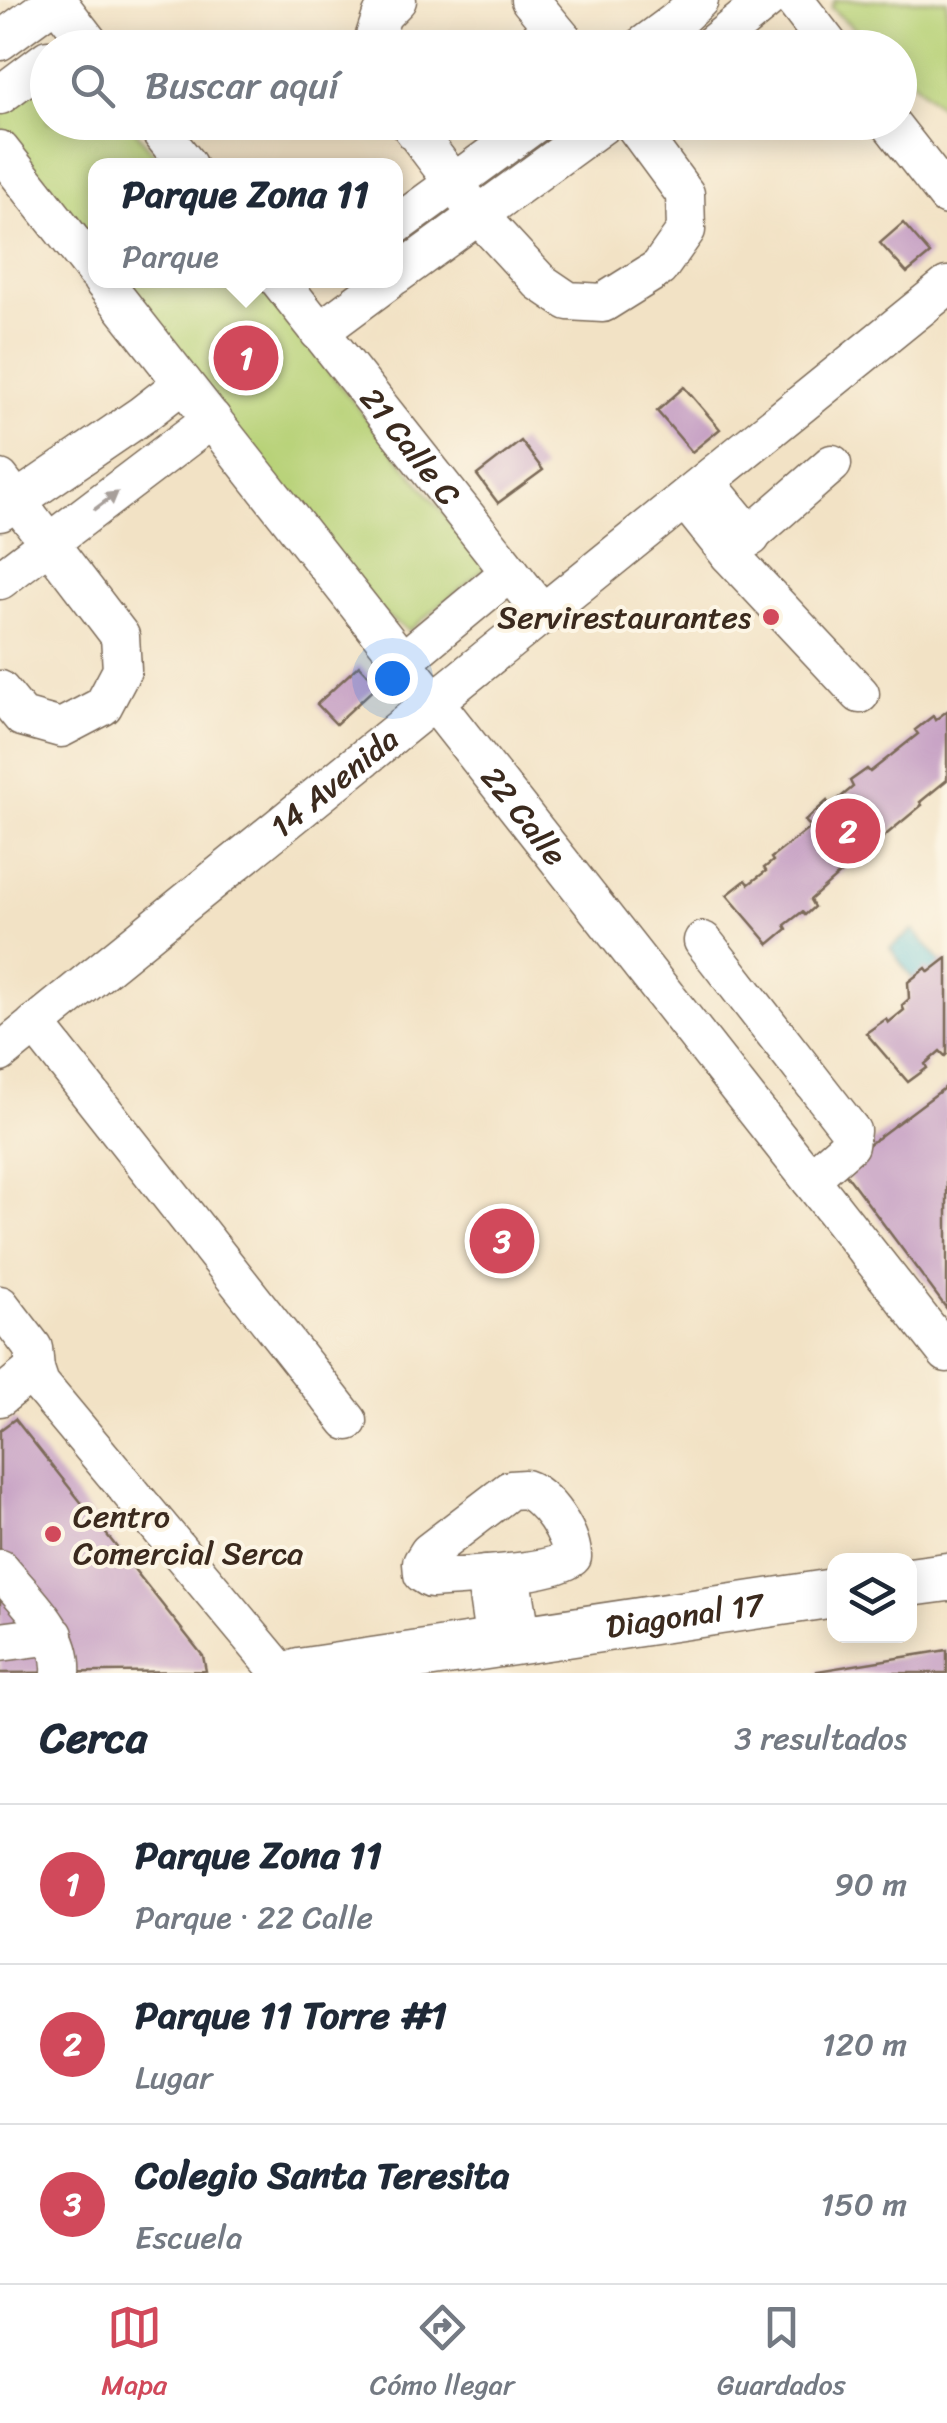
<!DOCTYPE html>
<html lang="es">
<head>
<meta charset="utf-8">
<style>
  :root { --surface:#fff; --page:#f2f2f3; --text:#1f2937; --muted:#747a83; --line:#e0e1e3; --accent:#d1495b }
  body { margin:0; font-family:Sriracha,sans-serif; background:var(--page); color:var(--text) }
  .controls { position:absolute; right:30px; bottom:30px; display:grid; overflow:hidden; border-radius:20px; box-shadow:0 5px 25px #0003 }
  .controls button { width:90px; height:90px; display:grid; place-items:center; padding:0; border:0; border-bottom:2px solid var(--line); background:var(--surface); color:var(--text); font:50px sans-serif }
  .you { position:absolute; left:392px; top:678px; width:35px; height:35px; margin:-25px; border:8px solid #fff; border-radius:50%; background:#1a73e8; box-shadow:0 0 0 15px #1a73e833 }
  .badge { display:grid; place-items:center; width:65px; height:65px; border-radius:50%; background:var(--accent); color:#fff; font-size:32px; font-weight:700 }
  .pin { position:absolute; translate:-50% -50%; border:5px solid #fff; box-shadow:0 2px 10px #0006 }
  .popup { position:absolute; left:88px; top:158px; width:315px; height:130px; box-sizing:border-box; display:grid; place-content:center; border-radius:20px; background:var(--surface); filter:drop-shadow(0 2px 8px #0005); font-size:32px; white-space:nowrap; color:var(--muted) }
  .popup b { font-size:38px; color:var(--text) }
  .popup::after { content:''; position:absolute; left:50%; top:100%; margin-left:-20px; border:20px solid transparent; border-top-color:var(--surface) }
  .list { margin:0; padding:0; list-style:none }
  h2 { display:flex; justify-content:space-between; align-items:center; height:130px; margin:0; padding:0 40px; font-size:42px }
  h2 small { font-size:32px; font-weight:400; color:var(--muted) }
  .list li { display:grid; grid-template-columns:65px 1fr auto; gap:30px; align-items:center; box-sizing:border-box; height:160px; padding:0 40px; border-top:2px solid var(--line) }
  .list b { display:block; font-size:38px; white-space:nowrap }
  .list p { margin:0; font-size:32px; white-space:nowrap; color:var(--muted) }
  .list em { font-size:32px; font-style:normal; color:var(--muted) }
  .icon { flex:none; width:55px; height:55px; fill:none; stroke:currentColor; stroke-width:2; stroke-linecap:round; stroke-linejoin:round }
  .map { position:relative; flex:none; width:947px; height:1673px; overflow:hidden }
  .search { position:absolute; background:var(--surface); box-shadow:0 5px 25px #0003; left:30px; right:30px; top:30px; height:110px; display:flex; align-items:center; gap:25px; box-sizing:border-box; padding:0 35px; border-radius:55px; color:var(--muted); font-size:38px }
  .sheet { height:610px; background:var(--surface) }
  nav { display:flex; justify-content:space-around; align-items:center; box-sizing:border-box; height:140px; border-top:2px solid var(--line); background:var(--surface); font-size:28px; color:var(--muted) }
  nav a { display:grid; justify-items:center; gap:5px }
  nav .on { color:var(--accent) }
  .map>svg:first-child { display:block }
</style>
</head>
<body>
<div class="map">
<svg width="947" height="1673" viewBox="0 0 947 1673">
  <rect width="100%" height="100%" fill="#fcf5e5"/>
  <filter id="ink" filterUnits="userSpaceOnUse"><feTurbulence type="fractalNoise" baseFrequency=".01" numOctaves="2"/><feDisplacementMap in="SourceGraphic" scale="20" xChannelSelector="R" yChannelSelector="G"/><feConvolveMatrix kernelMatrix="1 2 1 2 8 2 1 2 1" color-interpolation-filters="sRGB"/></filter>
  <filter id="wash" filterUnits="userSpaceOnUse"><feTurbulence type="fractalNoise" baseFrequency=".0048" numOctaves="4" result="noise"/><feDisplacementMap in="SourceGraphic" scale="40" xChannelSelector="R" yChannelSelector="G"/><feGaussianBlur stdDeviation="2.25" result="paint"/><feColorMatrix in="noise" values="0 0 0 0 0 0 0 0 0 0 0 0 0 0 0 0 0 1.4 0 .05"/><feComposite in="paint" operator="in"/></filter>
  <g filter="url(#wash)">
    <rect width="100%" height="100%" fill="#f2e2c5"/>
    <g fill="#b8d278" stroke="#7a7e4b" stroke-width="2.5">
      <path d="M835 0H947V113L900 70V48L875 47 831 8Z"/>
      <path d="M47 72 48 122 129 123 163 165H96V265L0 149V109Z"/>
      <path d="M109 281H256L487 567 409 631 383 614Z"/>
    </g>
    <path fill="#5ac1d7" stroke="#4a767a" stroke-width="2.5" d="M914 930 947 970 924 994 890 948Z"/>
    <g id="blocks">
      <g fill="#c39bc2">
        <path d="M903 223 930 254 907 273 880 243Z"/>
        <path d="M684 387 720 429 692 452 657 411Z"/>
        <path d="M521 441 543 470 498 503 477 475Z"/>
        <path d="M359 665 378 685 336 724 317 704Z"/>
        <path d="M947 711V780L920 802 922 805 882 838 879 835 865 846 867 850 810 900 814 907 805 915 802 912 785 925 787 929 769 944 727 895 746 880 749 884 766 871 764 868 773 861 771 858 811 827 805 821 827 801 830 806 853 787 850 781 867 769 870 772 918 734 915 730 933 716 935 720Z"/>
        <path d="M947 958V1054L945 1056 940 1051 925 1064 927 1068 908 1082 866 1033 886 1019 888 1023 904 1010 902 1005 909 999 908 982 926 968 929 972Z"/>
        <path d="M947 1086V1309L840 1166Z"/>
        <path d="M15 1419 203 1656 206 1671 0 1673V1430Z"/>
        <path d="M947 1650V1673H817V1671Z"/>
      </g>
    </g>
  </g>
  <g filter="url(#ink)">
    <use href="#blocks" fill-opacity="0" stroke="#7b6a58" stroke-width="2.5"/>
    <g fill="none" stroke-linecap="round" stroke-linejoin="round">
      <defs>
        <g id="minor">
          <path d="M56 0 93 48"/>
          <path d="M530 0 570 48"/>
          <path d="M794 0 831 48"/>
          <path d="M0 41 56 0"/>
          <path d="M371 48 382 15 397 0"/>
          <path d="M640 48 675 22 699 0"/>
          <path d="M708 48 767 0"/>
          <path d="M0 95 48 59"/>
          <path d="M153 122 187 165"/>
          <path d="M408 122 478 215 540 282 568 301 603 303 659 268 686 230 685 194 632 122"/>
          <path d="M889 122 947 196"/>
          <path d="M0 150 96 272"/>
          <path d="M396 225 537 122"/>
          <path d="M396 275 606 122"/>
          <path id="s1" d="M102 280 947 1353"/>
          <path id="s2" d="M279 280 544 615"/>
          <path d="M319 332 389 280"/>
          <path d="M0 479 120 636 122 670 103 706 61 728 22 717 0 690"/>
          <path d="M706 482 751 537"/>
          <path d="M685 499 729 554 860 694"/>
          <path d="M0 512 142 415 183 383"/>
          <path d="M729 554 832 464"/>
          <path d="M0 580 212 419"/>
          <path d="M403 661 510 572"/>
          <path d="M703 941 851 1131 849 1145 810 1179"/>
          <path d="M35 1024 348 1421"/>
          <path id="s3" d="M0 1053 947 286"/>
          <path d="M0 1305 33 1348 35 1369 40 1384 281 1673"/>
          <path d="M0 1397 35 1369"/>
          <path d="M525 1489C546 1496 572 1534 572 1557 551 1575 462 1576 431 1579L423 1574 422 1563 429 1552 510 1490Z"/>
          <path d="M0 1569C24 1599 64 1632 61 1673"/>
          <path d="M511 1573 522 1640"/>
          <path d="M485 1575 495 1644"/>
          <path d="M0 1642 54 1635"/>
        </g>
        <g id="major">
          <path d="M910 1582 947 1577"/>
          <path id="s4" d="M299 1673 834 1593"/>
        </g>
      </defs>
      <use href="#minor" stroke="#7b6a58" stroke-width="41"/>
      <use href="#major" stroke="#7b6a58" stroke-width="51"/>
      <use href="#minor" stroke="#fff" stroke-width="38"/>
      <use href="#major" stroke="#fff" stroke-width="48"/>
    </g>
    <defs><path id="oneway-solid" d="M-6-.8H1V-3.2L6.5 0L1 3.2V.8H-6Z" transform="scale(2.5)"/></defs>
    <use fill="#a79f9a" href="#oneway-solid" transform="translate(106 501) rotate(-37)"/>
  </g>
  <g fill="#d1495b" stroke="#fcf5e5" stroke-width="4">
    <circle cx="771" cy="617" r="10"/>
    <circle cx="53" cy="1534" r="10"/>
  </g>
  <g text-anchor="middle" stroke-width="8" stroke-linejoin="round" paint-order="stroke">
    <g font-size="32" fill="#3b2a1e" stroke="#fcf5e5">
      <text dy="11" stroke="none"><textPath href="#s2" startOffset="212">21 Calle C</textPath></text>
      <text dy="11" stroke="none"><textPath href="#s3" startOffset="430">14 Avenida</textPath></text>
      <text dy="11" stroke="none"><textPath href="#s1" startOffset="682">22 Calle</textPath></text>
      <text dy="11" stroke="none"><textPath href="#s4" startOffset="390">Diagonal 17</textPath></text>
    </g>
    <g font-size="32" fill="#3b2a1e" stroke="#fcf5e5" text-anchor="end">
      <text x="751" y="628">Servirestaurantes</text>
      <text x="73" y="1527" text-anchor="start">Centro<tspan x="73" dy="37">Comercial Serca</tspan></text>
    </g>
  </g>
</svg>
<div class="controls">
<button><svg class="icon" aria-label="layers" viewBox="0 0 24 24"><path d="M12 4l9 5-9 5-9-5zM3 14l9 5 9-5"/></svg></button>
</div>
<div class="you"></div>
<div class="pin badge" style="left:246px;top:358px">1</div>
<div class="popup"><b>Parque Zona 11</b>Parque</div>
<div class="pin badge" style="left:848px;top:831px">2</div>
<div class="pin badge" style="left:502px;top:1241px">3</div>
<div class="search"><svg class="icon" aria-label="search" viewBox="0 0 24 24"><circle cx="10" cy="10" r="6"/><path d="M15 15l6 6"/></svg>Buscar aquí</div>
</div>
<section class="sheet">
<h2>Cerca<small>3 resultados</small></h2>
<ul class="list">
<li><span class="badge">1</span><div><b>Parque Zona 11</b><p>Parque · 22 Calle</p></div><em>90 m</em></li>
<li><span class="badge">2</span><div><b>Parque 11 Torre #1</b><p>Lugar</p></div><em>120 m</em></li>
<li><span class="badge">3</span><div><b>Colegio Santa Teresita</b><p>Escuela</p></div><em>150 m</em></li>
</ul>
</section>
<nav>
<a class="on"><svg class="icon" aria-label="map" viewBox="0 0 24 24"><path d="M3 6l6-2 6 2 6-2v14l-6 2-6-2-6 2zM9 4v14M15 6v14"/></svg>Mapa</a>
<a><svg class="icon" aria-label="directions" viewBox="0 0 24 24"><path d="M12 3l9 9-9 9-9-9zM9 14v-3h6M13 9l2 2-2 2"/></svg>Cómo llegar</a>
<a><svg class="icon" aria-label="saved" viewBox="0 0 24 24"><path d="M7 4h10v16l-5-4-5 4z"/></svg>Guardados</a>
</nav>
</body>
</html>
